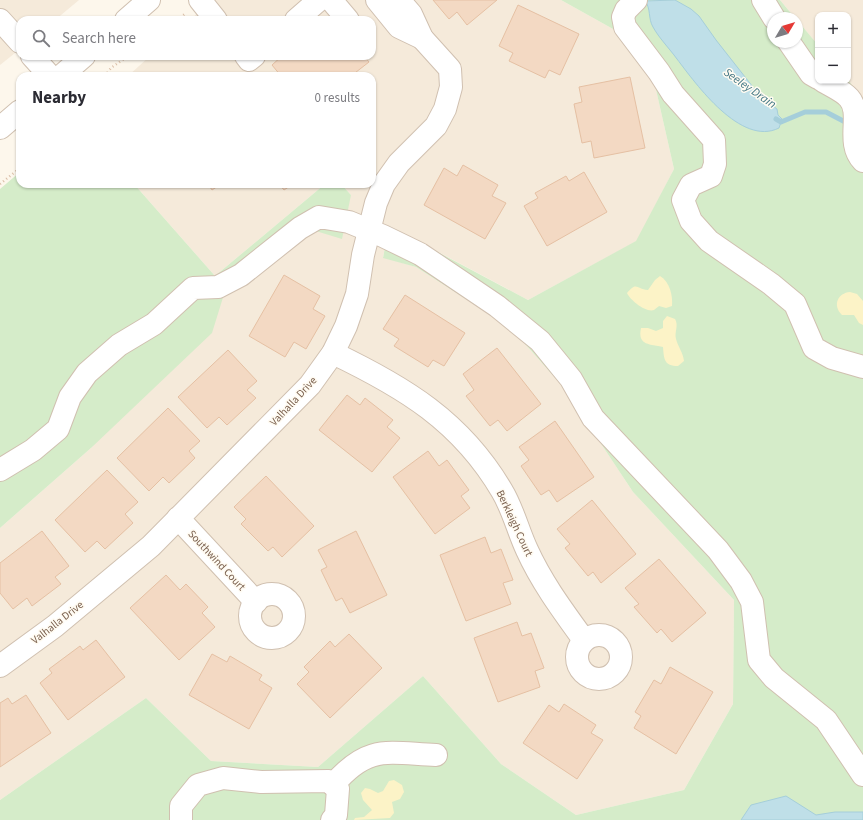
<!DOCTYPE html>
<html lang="en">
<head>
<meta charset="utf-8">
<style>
  :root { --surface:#fff; --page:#f7f7f7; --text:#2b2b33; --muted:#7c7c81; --line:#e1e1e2 }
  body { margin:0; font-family:"Source Sans 3",sans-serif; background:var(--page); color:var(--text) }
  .controls { position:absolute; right:12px; top:12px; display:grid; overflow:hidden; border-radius:8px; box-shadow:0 1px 3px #0004 }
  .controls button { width:36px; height:36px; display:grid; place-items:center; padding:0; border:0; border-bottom:1px solid var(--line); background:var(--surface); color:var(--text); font:20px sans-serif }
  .compass { position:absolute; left:767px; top:12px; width:36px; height:36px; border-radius:50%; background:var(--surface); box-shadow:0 1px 3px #0004; rotate:52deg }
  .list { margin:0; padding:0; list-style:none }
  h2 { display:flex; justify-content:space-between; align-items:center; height:52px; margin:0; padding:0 16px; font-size:17px }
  h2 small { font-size:13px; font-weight:400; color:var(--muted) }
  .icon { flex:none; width:22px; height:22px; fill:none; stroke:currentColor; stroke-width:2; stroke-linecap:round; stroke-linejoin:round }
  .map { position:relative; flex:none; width:863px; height:820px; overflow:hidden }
  .search { position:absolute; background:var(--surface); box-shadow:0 1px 3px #0004; left:16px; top:16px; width:360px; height:44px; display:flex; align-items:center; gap:10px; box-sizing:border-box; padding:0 14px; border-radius:12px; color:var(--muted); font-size:15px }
  .panel { position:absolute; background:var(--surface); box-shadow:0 1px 3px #0004; left:16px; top:72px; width:360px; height:116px; border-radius:12px }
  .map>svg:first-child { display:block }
</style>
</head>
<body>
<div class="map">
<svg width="863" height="820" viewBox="0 0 863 820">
  <rect width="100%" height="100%" fill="#fdf7ec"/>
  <g fill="#f5eada">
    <path d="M0 0H79L55 20H20V49L0 65Z"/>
    <path d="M212 0H561L622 34 652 72 674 169 637 241 528 300 390 226 383 257 416 267 511 328 564 388 633 492 734 600 733 704 684 790 576 815 501 764 423 676 318 767 211 761 146 698 0 800V528L91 448 225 291 351 195 341 184H372V76H128L150 56H372V20H190Z"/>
    <path d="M780 0H863V98L848 80V15H818V45Z"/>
    <path d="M134 184H325L215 276Z"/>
  </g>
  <g fill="#d5ecc9">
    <path d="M561 0H780L795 18H773V42H797V20L818 45V81L848 80 863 98V820H0V800L146 698 211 761 318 767 423 676 501 764 576 815 684 790 733 704 734 600 633 492 564 388 511 328 416 267 383 258 389 226 528 300 636 241 674 169 652 72 622 34Z"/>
    <path d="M20 172V184H134L215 276 325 184H341L351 195 342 239 306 228 225 291 212 333 91 448 0 528V189Z"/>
  </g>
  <g fill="#fcf3c7">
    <path d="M660 276C670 282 673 296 672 306L666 308 659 306C659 306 654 310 654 310 646 313 630 300 627 293 637 281 636 289 648 290L655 280Z"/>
    <path d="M850 292 857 294 863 301V325L859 323 854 315H842C832 305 838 293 850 292Z"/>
    <path d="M667 316 675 319C679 326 674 332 676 339 678 347 683 352 684 361L678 366C664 366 664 359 663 347 651 344 637 346 641 328H648L656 331 663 328V321Z"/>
    <path d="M394 780 402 785 404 792 400 799 392 802 394 813 390 818 354 820 355 818 364 817 372 810 363 800 361 793 365 788 370 789 378 793 383 791 389 781Z"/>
  </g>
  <g fill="#bfdfe8" stroke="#a5ceda">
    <path d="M675 0 691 9 699 16 716 40 760 96 777 109 778 115 782 119 779 128C741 147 696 84 677 59 669 48 659 38 653 27 648 19 651 8 645 1Z"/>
    <path d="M786 796 816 815 835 812H863V820H741L751 805Z"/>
  </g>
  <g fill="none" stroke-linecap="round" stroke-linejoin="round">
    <path stroke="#a5ceda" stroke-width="5" d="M776 119 781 122 805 112H826L849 124"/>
  </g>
  <g fill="#f3d9c3" stroke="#e5c0a3">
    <path d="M433 0H497L467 25 457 12 449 19Z"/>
    <path d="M518 5 579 34 560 75 549 70 545 78 509 61 513 53 499 46Z"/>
    <path d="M282 56H364L369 62 351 76H281L272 65Z"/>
    <path d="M630 77 645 148 594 158 591 141 582 143 574 104 582 102 579 87Z"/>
    <path d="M463 165 498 185 492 196 506 203 485 239 424 205 444 168 457 176Z"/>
    <path d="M584 172 607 212 547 246 524 206 538 198 535 193 566 176 569 181Z"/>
    <path d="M208 184H221L212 190Z"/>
    <path d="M279 184H293L284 190Z"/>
    <path d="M284 275 320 296 313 309 325 316 306 349 294 342 285 357 249 336Z"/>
    <path d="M405 295 465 333 444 366 433 360 428 367 394 346 399 339 383 329Z"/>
    <path d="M497 348 541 404 507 431 498 420 490 426 466 396 474 390 463 374Z"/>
    <path d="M228 350 257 381 247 390 256 398 227 425 219 417 207 428 178 397Z"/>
    <path d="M347 395 360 405 365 398 393 420 387 427 400 438 372 472 319 430Z"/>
    <path d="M168 408 200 441 189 451 195 458 169 483 163 477 149 491 117 458Z"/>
    <path d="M555 421 594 477 557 502 549 490 541 495 521 466 529 460 519 447Z"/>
    <path d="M428 451 439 466 447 460 469 490 461 496 470 508 435 534 393 477Z"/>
    <path d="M107 470 138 502 125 514 133 523 105 549 97 541 85 552 55 520Z"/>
    <path d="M266 476 314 526 282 557 273 547 268 551 241 524 246 519 234 507Z"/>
    <path d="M592 500 636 554 601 583 593 572 588 576 565 548 570 544 557 529Z"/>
    <path d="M42 531 69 566 55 577 61 584 32 606 27 598 13 609 0 593V563Z"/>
    <path d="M356 531 387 595 350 613 342 598 336 601 321 570 327 567 318 550Z"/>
    <path d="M485 537 491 553 501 549 513 580 503 583 511 604 466 621 440 555Z"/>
    <path d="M659 559 706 613 672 642 661 629 657 633 634 607 639 604 625 588Z"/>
    <path d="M166 575 180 590 186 584 208 607 202 613 215 627 179 660 130 608Z"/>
    <path d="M517 622 522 636 531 633 544 668 535 671 540 687 498 702 474 638Z"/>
    <path d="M349 634 382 668 330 718 297 684 309 672 304 667 330 641 335 647Z"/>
    <path d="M96 640 125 677 68 720 40 683 52 673 49 669 80 646 83 650Z"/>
    <path d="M212 654 227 662 230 656 262 675 259 680 272 688 249 729 189 695Z"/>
    <path d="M670 667 713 692 676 754 634 728 641 716 635 712 654 680 661 684Z"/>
    <path d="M26 695 51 733 0 767V703L8 698 12 704Z"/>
    <path d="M564 704 596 725 591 733 603 740 577 779 523 743 549 705 559 712Z"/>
  </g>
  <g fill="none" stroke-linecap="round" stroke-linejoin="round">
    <defs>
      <g id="minor">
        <path d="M200 0 216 20"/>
        <path d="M331 0 348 20"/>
        <path d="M377 0 399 27 422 38"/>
        <path d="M636 0 626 10 623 17 625 27 659 72 673 94 714 140 715 164 711 176 691 185 683 200 691 221 709 241 771 284 795 304 814 348 832 358 863 367"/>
        <path d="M763 0 774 18"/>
        <path d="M0 20 20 42"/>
        <path d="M126 20 149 0"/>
        <path d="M296 20 319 0"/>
        <path d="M789 42 811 74 818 78"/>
        <path d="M32 56 50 76"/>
        <path d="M246 56 249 60 254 56"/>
        <path d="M61 76 84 56"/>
        <path d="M823 81C831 86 843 91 849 98 863 114 845 142 863 161"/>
        <path d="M0 128 20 111"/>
        <path d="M333 353C404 387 461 421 502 491 513 509 518 531 527 550 542 583 563 611 584 640"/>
        <path d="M0 470 33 450 58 429 70 397 87 373 119 345 154 324 193 288 218 287 241 275 300 228 319 217 349 222 383 236 420 254 497 306 540 341 571 379 593 418 718 550 741 581 752 602 759 660 774 678 826 720 863 775"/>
        <path d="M178 518 256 602"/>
        <circle cx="272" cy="616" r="22"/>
        <circle cx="599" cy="657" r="22"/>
        <path d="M0 666 55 626 151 546 310 385 333 353 346 326 357 294 363 255 376 203 384 184 399 163 436 126 445 109 451 87 450 69 422 38 411 14 399 0"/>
        <path d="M333 785C368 744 387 753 436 755"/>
        <path d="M181 820V806L198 785 223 778 261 782 329 781 338 789 336 815 332 820"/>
      </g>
    </defs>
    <use href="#minor" stroke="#d0c0b0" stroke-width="24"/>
    <g stroke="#d9bca5" stroke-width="2.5" stroke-dasharray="1 3" stroke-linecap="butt">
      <path d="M177 20 186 13"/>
      <path d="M105 76 111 68 128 56"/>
      <path d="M0 184 20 168"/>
    </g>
    <use href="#minor" stroke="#fff" stroke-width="22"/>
  </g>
  <g text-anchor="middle" stroke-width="3" stroke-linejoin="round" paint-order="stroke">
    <g font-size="11" fill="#795f4d" stroke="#fffbf2">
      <text transform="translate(293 401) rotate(-47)" y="4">Valhalla Drive</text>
      <text transform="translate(515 523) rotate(65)" y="4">Berkleigh Court</text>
      <text transform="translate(217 560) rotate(47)" y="4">Southwind Court</text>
      <text transform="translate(57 622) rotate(-38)" y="4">Valhalla Drive</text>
    </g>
    <g font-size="12" font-style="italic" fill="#437785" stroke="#fffbf2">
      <text transform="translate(750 88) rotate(35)" y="4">Seeley Drain</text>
    </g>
  </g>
</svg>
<div class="controls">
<button>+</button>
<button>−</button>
</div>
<svg class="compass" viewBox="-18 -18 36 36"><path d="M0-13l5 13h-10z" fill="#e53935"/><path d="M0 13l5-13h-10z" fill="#7c7c81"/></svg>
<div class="search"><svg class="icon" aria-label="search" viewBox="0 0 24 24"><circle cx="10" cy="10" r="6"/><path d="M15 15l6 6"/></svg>Search here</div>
<section class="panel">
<h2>Nearby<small>0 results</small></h2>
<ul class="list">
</ul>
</section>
</div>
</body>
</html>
